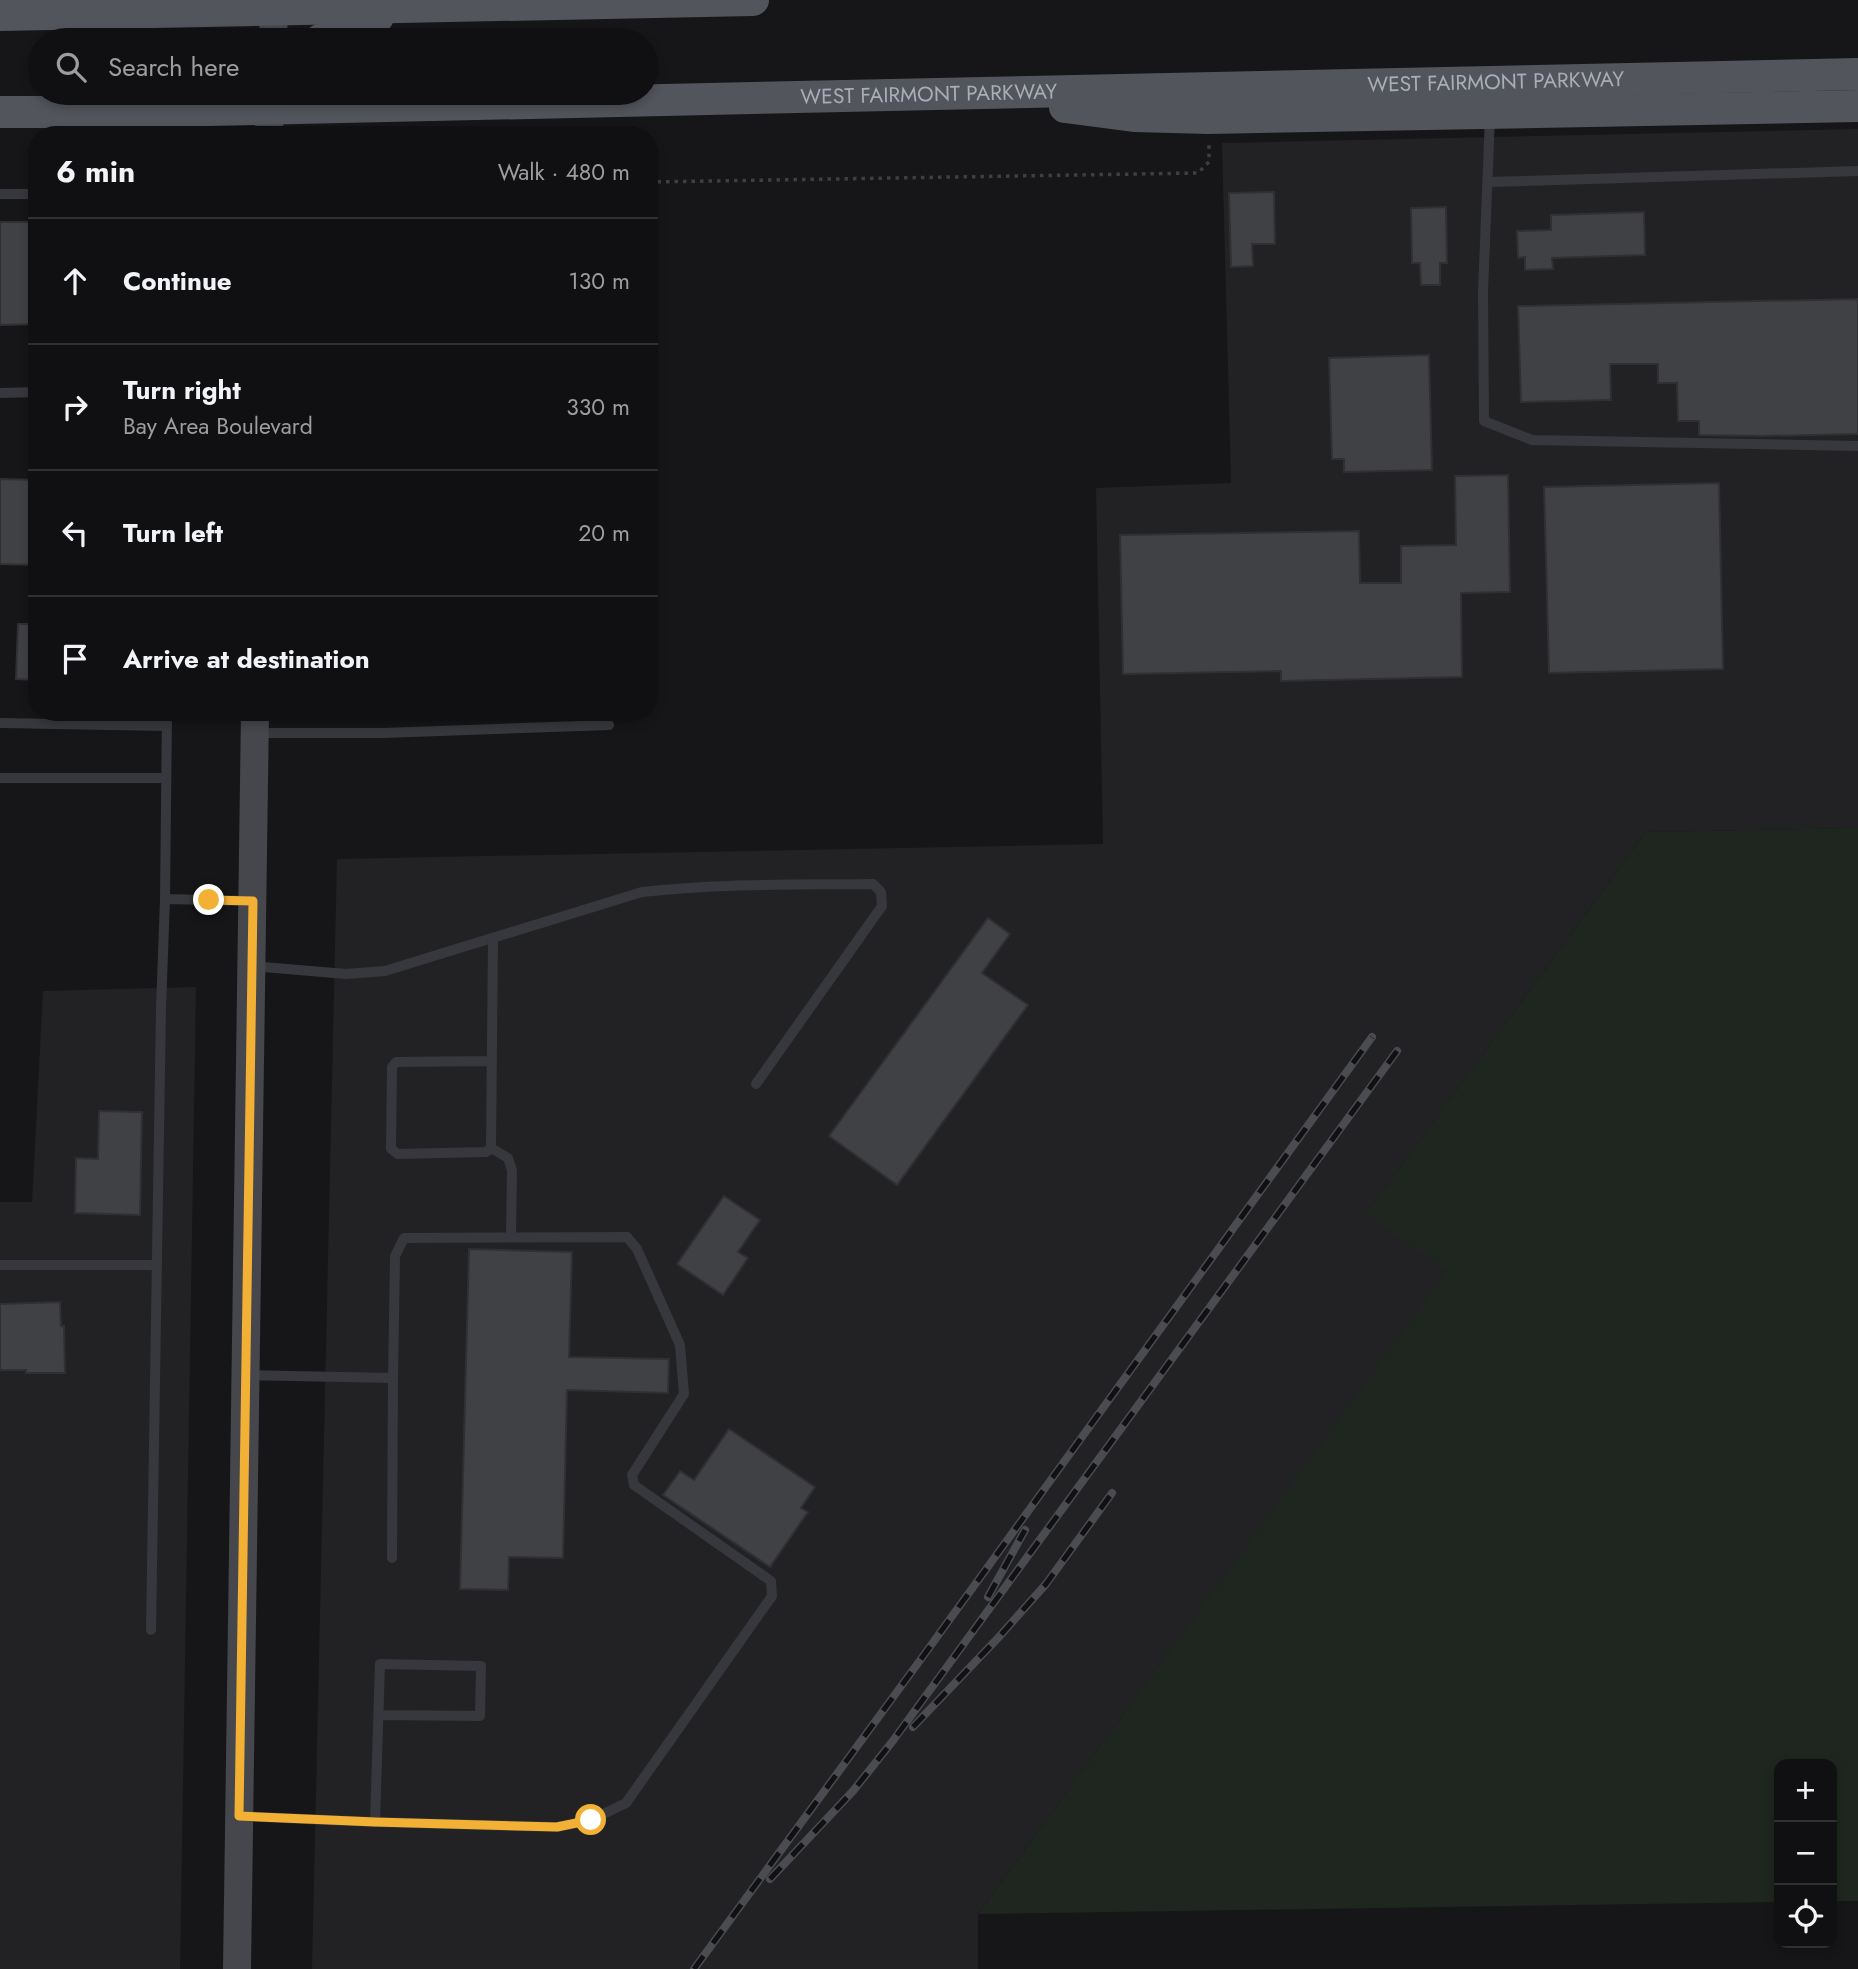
<!DOCTYPE html>
<html lang="en">
<head>
<meta charset="utf-8">
<style>
  :root { --surface:#101012; --page:#1e1e20; --text:#f1f3f6; --muted:#9c9d9f; --line:#303032 }
  body { margin:0; font-family:Jost,sans-serif; background:var(--page); color:var(--text) }
  .controls { position:absolute; right:21px; bottom:21px; display:grid; overflow:hidden; border-radius:14px; box-shadow:0 4px 10px #0003 }
  .controls button { width:63px; height:63px; display:grid; place-items:center; padding:0; border:0; border-bottom:2px solid var(--line); background:var(--surface); color:var(--text); font:35px sans-serif }
  .stop { position:absolute; width:21px; height:21px; margin:-16px; border:5px solid #f2b134; border-radius:50%; background:#fff }
  .stop.end { background:#f2b134; border-color:#fff; box-shadow:0 2px 7px #0008 }
  .list { margin:0; padding:0; list-style:none }
  h2 { display:flex; justify-content:space-between; align-items:center; height:91px; margin:0; padding:0 28px; font-size:30px }
  h2 small { font-size:23px; font-weight:400; color:var(--muted) }
  .list li { display:grid; grid-template-columns:46px 1fr auto; gap:21px; align-items:center; box-sizing:border-box; height:126px; padding:0 28px; border-top:2px solid var(--line) }
  .list b { display:block; font-size:26px; white-space:nowrap }
  .list p { margin:0; font-size:23px; white-space:nowrap; color:var(--muted) }
  .list em { font-size:23px; font-style:normal; color:var(--muted) }
  .icon { flex:none; width:38px; height:38px; fill:none; stroke:currentColor; stroke-width:2; stroke-linecap:round; stroke-linejoin:round }
  .map { position:relative; flex:none; width:1858px; height:1969px; overflow:hidden }
  .search { position:absolute; background:var(--surface); box-shadow:0 4px 10px #0003; left:28px; top:28px; width:630px; height:77px; display:flex; align-items:center; gap:18px; box-sizing:border-box; padding:0 24px; border-radius:38px; color:var(--muted); font-size:26px }
  .panel { position:absolute; background:var(--surface); box-shadow:0 4px 10px #0003; left:28px; top:126px; width:630px; height:595px; border-radius:28px }
  .map>svg:first-child { display:block }
</style>
</head>
<body>
<div class="map">
<svg width="1858" height="1969" viewBox="0 0 1858 1969">
  <rect width="100%" height="100%" fill="#161618"/>
  <g fill="#222225">
    <path d="M1858 129V828L1646 832 1367 1213 1448 1271 978 1914V1969H312L337 859 1103 844 1096 488 1231 483 1222 143Z"/>
    <path d="M196 987 180 1969H0V1202H32L43 991Z"/>
  </g>
  <path fill="#1e261f" d="M1858 828V1901H1832V1764H1779V1902L978 1914 1447 1271 1366 1214 1646 832Z"/>
  <g fill="#404145" stroke="#303034" stroke-width="2">
    <path d="M1274 192 1275 244H1252L1253 266 1231 267 1229 193Z"/>
    <path d="M1446 207 1447 263H1440V285H1421L1420 263H1412L1411 208Z"/>
    <path d="M1644 212 1645 255 1552 258 1553 269 1525 270V257L1518 258 1517 231 1551 230V215Z"/>
    <path d="M0 222H37V324L0 325Z"/>
    <path d="M1858 299V434L1761 436 1699 435V421H1678L1677 383H1658V364H1610L1611 400 1521 402 1518 306Z"/>
    <path d="M1429 355 1432 470 1344 472V459H1332L1329 358Z"/>
    <path d="M1508 475 1510 592 1461 593 1462 677 1281 681V671L1123 674 1120 535 1359 531 1360 583H1401V546L1456 545 1455 476Z"/>
    <path d="M0 479 37 480V565L0 564Z"/>
    <path d="M1719 483 1723 669 1549 673 1544 487Z"/>
    <path d="M18 624H37V680L16 679Z"/>
    <path d="M988 918 1010 934 982 973 1028 1005 897 1185 829 1136Z"/>
    <path d="M99 1111 142 1112 140 1215 75 1213 76 1158 98 1159Z"/>
    <path d="M724 1196 760 1220 738 1252 748 1258 723 1295 677 1264Z"/>
    <path d="M469 1249 572 1252 569 1357 669 1359 668 1393 567 1390 563 1558 509 1557 508 1590 460 1589Z"/>
    <path d="M60 1302 61 1326H64L65 1373H26V1370H0V1304Z"/>
    <path d="M729 1429 815 1487 801 1508 808 1512 770 1567 663 1495 680 1471 694 1480Z"/>
  </g>
  <g fill="none" stroke-linecap="round" stroke-linejoin="round">
    <path stroke="#3d3f44" stroke-width="3.5" stroke-dasharray="3.5 5" stroke-linecap="butt" d="M649 182 1198 173 1209 162V141"/>
    <g stroke="#37383d" stroke-width="10">
      <path d="M1490 116 1483 292 1484 421 1532 440 1858 446"/>
      <path d="M1489 182 1858 171"/>
      <path d="M0 194H37"/>
      <path d="M0 393 37 392"/>
      <path d="M167 712 165 899 251 901"/>
      <path d="M0 723 167 726"/>
      <path d="M257 733H383L609 725"/>
      <path d="M0 778H166"/>
      <path d="M252 966 346 974 385 971 642 892C718 883 796 885 873 884L881 892 882 906 756 1084"/>
      <path d="M492 1061 396 1062 392 1067 391 1149 398 1154 486 1152 491 1148 493 938"/>
      <path d="M491 1148 508 1158 512 1170 511 1237"/>
      <path d="M0 1265H157"/>
      <path d="M247 1375 393 1378 395 1256 404 1238 627 1237 637 1249 680 1345 684 1394 632 1475 634 1485 771 1581 772 1596 626 1803 591 1820 557 1827 375 1822"/>
      <path d="M392 1558 393 1378"/>
      <path d="M151 1630 161 1008 165 899"/>
      <path d="M239 1816 375 1822 380 1664 481 1666 480 1716 379 1715"/>
    </g>
    <g stroke="#45474d" stroke-width="28">
      <path d="M273 40 274 10 282 0"/>
      <path d="M269 135 270 93"/>
      <path d="M237 1969 255 712"/>
    </g>
    <g stroke="#53555c" stroke-width="32">
      <path d="M0 15 753 0"/>
      <path d="M320 40 355 23 378 17"/>
      <path d="M1065 107 1134 116 1209 118 1858 106"/>
      <path id="s1" d="M0 112H113L1858 74"/>
    </g>
    <defs>
      <g id="rail">
        <path d="M988 1597 1025 1530"/>
        <path d="M913 1727 998 1638 1046 1584 1112 1493"/>
        <path d="M770 1879 853 1791 892 1742 1397 1051"/>
        <path d="M694 1969 921 1659 1372 1037"/>
      </g>
    </defs>
    <use href="#rail" stroke="#4a4c52" stroke-width="8"/>
    <use href="#rail" stroke="#111113" stroke-width="5" stroke-dasharray="16" stroke-linecap="butt"/>
  </g>
  <g fill="none" stroke-linecap="round" stroke-linejoin="round">
    <path stroke="#f2b134" stroke-width="9" d="M209 900 253 901 239 1816 375 1822 557 1827 591 1820"/>
  </g>
  <g text-anchor="middle" stroke-width="5" stroke-linejoin="round" paint-order="stroke">
    <g font-size="21" fill="#a8adb8" stroke="#111113">
      <text dy="7" stroke="none"><textPath href="#s1" startOffset="1496">WEST FAIRMONT PARKWAY</textPath></text>
      <text dy="7" stroke="none"><textPath href="#s1" startOffset="929">WEST FAIRMONT PARKWAY</textPath></text>
    </g>
  </g>
</svg>
<div class="controls">
<button>+</button>
<button>−</button>
<button><svg class="icon" aria-label="locate" viewBox="0 0 24 24"><circle cx="12" cy="12" r="6"/><path d="M12 2v4M12 18v4M2 12h4M18 12h4"/></svg></button>
</div>
<div class="stop" style="left:591px;top:1820px"></div>
<div class="stop end" style="left:209px;top:900px"></div>
<div class="search"><svg class="icon" aria-label="search" viewBox="0 0 24 24"><circle cx="10" cy="10" r="6"/><path d="M15 15l6 6"/></svg>Search here</div>
<section class="panel">
<h2>6 min<small>Walk · 480 m</small></h2>
<ul class="list">
<li><svg class="icon" aria-label="ahead" viewBox="0 0 24 24"><path d="M12 20V5M6 11l6-6 6 6"/></svg><div><b>Continue</b></div><em>130 m</em></li>
<li><svg class="icon" aria-label="right" viewBox="0 0 24 24"><path d="M7 20v-9h11M14 6l5 5-5 5"/></svg><div><b>Turn right</b><p>Bay Area Boulevard</p></div><em>330 m</em></li>
<li><svg class="icon" aria-label="left" viewBox="0 0 24 24"><path d="M17 20v-9H6M10 6l-5 5 5 5"/></svg><div><b>Turn left</b></div><em>20 m</em></li>
<li><svg class="icon" aria-label="arrive" viewBox="0 0 24 24"><path d="M6 21V4h12l-3 4 3 4H6"/></svg><div><b>Arrive at destination</b></div></li>
</ul>
</section>
</div>
</body>
</html>
